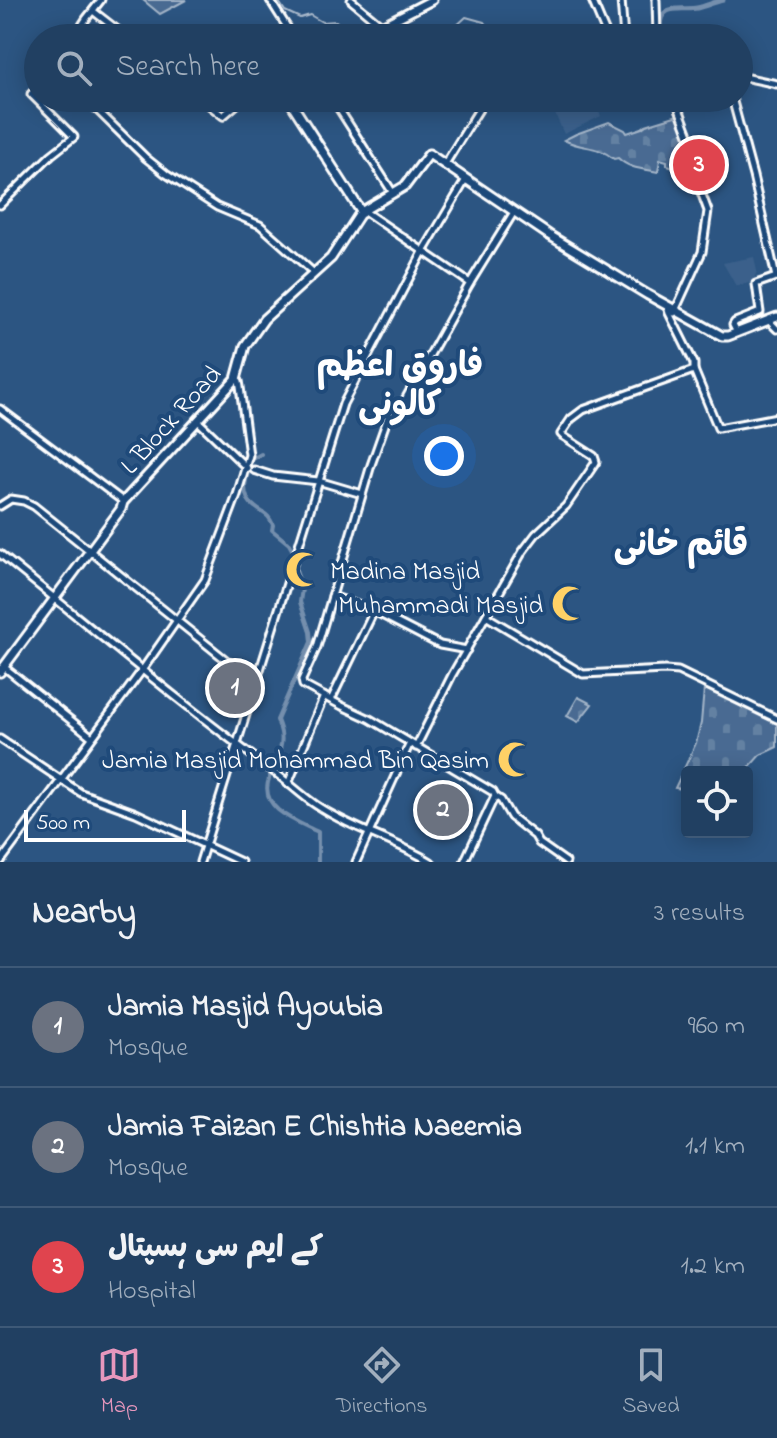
<!DOCTYPE html>
<html lang="en">
<head>
<meta charset="utf-8">
<style>
  :root { --surface:#214062; --page:#2d4b6b; --text:#f1f3f6; --muted:#a2afbe; --line:#3e5977; --accent:#e797bd }
  body { margin:0; font-family:"Indie Flower","Playpen Sans Arabic",sans-serif; background:var(--page); color:var(--text) }
  .controls { position:absolute; right:24px; bottom:24px; display:grid; overflow:hidden; border-radius:8px; box-shadow:0 4px 20px #0003 }
  .controls button { width:72px; height:72px; display:grid; place-items:center; padding:0; border:0; border-bottom:2px solid var(--line); background:var(--surface); color:var(--text); font:40px sans-serif }
  .scale { position:absolute; left:24px; bottom:20px; width:162px; box-sizing:border-box; padding-left:8px; border:4px solid #fff; border-top:0; font-size:22px; line-height:28px; white-space:nowrap; color:#fff; -webkit-text-stroke:6px #1f4a7a; paint-order:stroke }
  .you { position:absolute; left:444px; top:456px; width:28px; height:28px; margin:-20px; border:6px solid #fff; border-radius:50%; background:#1a73e8; box-shadow:0 0 0 12px #1a73e833 }
  .badge { display:grid; place-items:center; width:52px; height:52px; border-radius:50%; background:var(--accent); color:#fff; font-size:26px; font-weight:700 }
  .pin { position:absolute; translate:-50% -50%; border:4px solid #fff; box-shadow:0 2px 8px #0006 }
  .list { margin:0; padding:0; list-style:none }
  h2 { display:flex; justify-content:space-between; align-items:center; height:104px; margin:0; padding:0 32px; font-size:34px }
  h2 small { font-size:26px; font-weight:400; color:var(--muted) }
  .list li { display:grid; grid-template-columns:52px 1fr auto; gap:24px; align-items:center; box-sizing:border-box; height:120px; padding:0 32px; border-top:2px solid var(--line) }
  .list b { display:block; font-size:30px; white-space:nowrap }
  .list p { margin:0; font-size:26px; white-space:nowrap; color:var(--muted) }
  .list em { font-size:26px; font-style:normal; color:var(--muted) }
  .icon { flex:none; width:44px; height:44px; fill:none; stroke:currentColor; stroke-width:2; stroke-linecap:round; stroke-linejoin:round }
  .map { position:relative; flex:none; width:777px; height:862px; overflow:hidden }
  .search { position:absolute; background:var(--surface); box-shadow:0 4px 20px #0003; left:24px; right:24px; top:24px; height:88px; display:flex; align-items:center; gap:20px; box-sizing:border-box; padding:0 28px; border-radius:44px; color:var(--muted); font-size:30px }
  .sheet { height:464px; background:var(--surface) }
  nav { display:flex; justify-content:space-around; align-items:center; box-sizing:border-box; height:112px; border-top:2px solid var(--line); background:var(--surface); font-size:22px; color:var(--muted) }
  nav a { display:grid; justify-items:center; gap:4px }
  nav .on { color:var(--accent) }
  .map>svg:first-child { display:block }
</style>
</head>
<body>
<div class="map">
<svg width="777" height="862" viewBox="0 0 777 862">
  <defs>
    <pattern id="cemetery-stones" width="16" height="16" patternUnits="userSpaceOnUse" patternTransform="scale(2)"><rect width="16" height="16" fill="#486b92"/><path d="M2 7V4a2 2 0 0 1 4 0v3zM10 15v-3a2 2 0 0 1 4 0v3z" fill="#6381a2"/></pattern>
  </defs>
  <rect width="100%" height="100%" fill="#2c5582"/>
  <filter id="ink" filterUnits="userSpaceOnUse"><feTurbulence type="fractalNoise" baseFrequency=".0125" numOctaves="2"/><feDisplacementMap in="SourceGraphic" scale="16" xChannelSelector="R" yChannelSelector="G"/><feConvolveMatrix kernelMatrix="1 2 1 2 8 2 1 2 1" color-interpolation-filters="sRGB"/></filter>
  <g filter="url(#ink)">
    <g fill="#3b618b">
      <path d="M548 98H598L594 103 601 116 564 134Z"/>
      <path d="M754 257 757 271 753 282 736 286 723 263Z"/>
    </g>
    <g fill="url(#cemetery-stones)" stroke="#a4b5c8" stroke-width="2">
      <path d="M678 115H681L688 135 674 167 667 165V161L660 159 658 172C644 169 629 169 618 158L614 159C596 144 584 150 564 140L576 134 609 122 625 130 627 133 642 128 646 125Z"/>
      <path d="M704 689 722 693 777 721V747L760 755 745 772H687V786L683 789 675 788 696 743 701 723Z"/>
      <path d="M578 697 592 704 578 722 567 716Z"/>
    </g>
    <path fill="#486b92" stroke="#a4b5c8" stroke-width="2" d="M143 0H186L160 14Z"/>
    <g fill="none" stroke-linecap="round" stroke-linejoin="round">
      <g stroke="#acbcce" stroke-width="2">
        <path d="M275 0 279 2 285 11 300 18 310 15 322 22 336 21 346 31 360 33"/>
        <path d="M434 34 454 28 466 17 484 22 491 32"/>
        <path d="M496 34 505 38"/>
        <path d="M377 37 388 38"/>
        <path d="M416 38 431 34"/>
      </g>
      <path stroke="#748fad" stroke-width="4" d="M261 454 252 459C247 476 238 495 255 507 265 515 268 513 273 525L272 530 289 544 294 553 296 570 302 589 300 602 310 632 311 642 277 720C280 728 283 736 281 745 277 768 254 788 278 810 290 820 304 825 318 832V862"/>
      <path stroke="#748fad" stroke-width="5" d="M664 38C659 31 660 35 660 26 661 2 682 11 697 8 706 6 714 2 723 0"/>
      <defs>
        <g id="minor">
          <path d="M270 0 294 38"/>
          <path d="M351 0 381 25"/>
          <path d="M592 0 608 38"/>
          <path d="M621 0 624 38"/>
          <path d="M656 0 657 38"/>
          <path d="M93 11 128 38"/>
          <path d="M74 38 86 19 101 0"/>
          <path d="M739 76 777 84"/>
          <path d="M85 98 146 158 166 174 217 207 260 225 314 273"/>
          <path d="M200 98 223 116 244 98"/>
          <path d="M332 98 393 193"/>
          <path d="M732 98 753 176 776 277"/>
          <path d="M445 164 486 98"/>
          <path d="M0 205 51 155 74 137 31 94 38 87"/>
          <path d="M367 213 470 283"/>
          <path d="M674 313 702 252 708 211 694 173 689 135 675 98"/>
          <path d="M771 323 777 329"/>
          <path d="M737 333 733 325 735 322 760 312 756 284 776 277"/>
          <path d="M694 370 718 428 777 417"/>
          <path d="M0 409 124 502"/>
          <path d="M200 423 247 468"/>
          <path d="M254 470 273 476 318 481 362 494"/>
          <path d="M0 506 11 499 24 501 34 506 256 684"/>
          <path d="M0 554C91 627 179 703 273 771 288 782 301 795 316 805 352 829 394 840 431 862"/>
          <path d="M332 596 374 611 440 645 467 650"/>
          <path d="M486 616 583 674 665 670 678 671 777 719"/>
          <path d="M4 667 92 737"/>
          <path d="M331 700 374 611"/>
          <path d="M0 739 81 793 136 813 241 862"/>
          <path d="M416 747 452 675 523 551 536 534 566 506 596 462 594 456 563 436 561 434 571 419 583 410 694 370V363L669 313 667 306"/>
          <path d="M288 784 324 696"/>
          <path d="M495 796 501 800 511 817 535 836 539 843 566 862"/>
          <path d="M0 860 1 861 143 669 205 580 237 495 249 455 240 387 239 381 236 379"/>
          <path d="M200 862 343 404 423 252 465 181"/>
          <path d="M356 862 410 743"/>
          <path d="M464 862 495 796 493 792 370 719 342 706 303 685 302 680 317 647 371 465 390 411 402 405 470 283 514 212"/>
        </g>
        <g id="major">
          <path d="M358 38 432 0"/>
          <path d="M288 98 362 213"/>
          <path d="M0 672 121 509 123 502 236 379 245 346 264 319 331 258 361 212 405 186 429 154 549 235 648 295 722 336H728L777 317"/>
        </g>
      </defs>
      <use href="#minor" stroke="#fff" stroke-width="11"/>
      <use href="#major" stroke="#fff" stroke-width="13"/>
      <use href="#minor" stroke="#1f4a7a" stroke-width="5"/>
      <use href="#major" stroke="#1f4a7a" stroke-width="7"/>
    </g>
  </g>
  <defs>
    <symbol id="mosque-bare" viewBox="-9 -9 18 18"><path d="M3.5-4.9A6 6 0 1 0 3.5 4.9A5 5 0 1 1 3.5-4.9Z" fill="#ffd166" stroke="#1f4a7a" stroke-width="2.5" paint-order="stroke"/></symbol>
  </defs>
  <g fill-rule="evenodd">
    <use href="#mosque-bare" x="278" y="544" width="51" height="51"/>
    <use href="#mosque-bare" x="544" y="578" width="51" height="51"/>
    <use href="#mosque-bare" x="490" y="734" width="51" height="51"/>
  </g>
  <g text-anchor="middle" stroke-width="8" stroke-linejoin="round" paint-order="stroke">
    <g font-size="26" fill="#fff" stroke="#1f4a7a">
      <text transform="translate(170 419) rotate(-48)" y="9">L Block Road</text>
    </g>
    <g font-size="26" fill="#fff" stroke="#1f4a7a" text-anchor="end">
      <text x="330" y="579" text-anchor="start">Madina Masjid</text>
      <text x="543" y="613">Muhammadi Masjid</text>
      <text x="489" y="768">Jamia Masjid Mohammad Bin Qasim</text>
    </g>
    <g font-size="34" font-weight="bold" fill="#fff" stroke="#1f4a7a">
      <text x="400" y="376">فاروق اعظم<tspan x="400" dy="39">کالونی</tspan></text>
      <text x="681" y="555">قائم خانى</text>
    </g>
  </g>
</svg>
<div class="controls">
<button><svg class="icon" aria-label="locate" viewBox="0 0 24 24"><circle cx="12" cy="12" r="6"/><path d="M12 2v4M12 18v4M2 12h4M18 12h4"/></svg></button>
</div>
<div class="scale">500 m</div>
<div class="you"></div>
<div class="pin badge" style="left:235px;top:688px;background:#6b7280">1</div>
<div class="pin badge" style="left:443px;top:810px;background:#6b7280">2</div>
<div class="pin badge" style="left:699px;top:165px;background:#e0444e">3</div>
<div class="search"><svg class="icon" aria-label="search" viewBox="0 0 24 24"><circle cx="10" cy="10" r="6"/><path d="M15 15l6 6"/></svg>Search here</div>
</div>
<section class="sheet">
<h2>Nearby<small>3 results</small></h2>
<ul class="list">
<li><span class="badge" style="background:#6b7280">1</span><div><b>Jamia Masjid Ayoubia</b><p>Mosque</p></div><em>960 m</em></li>
<li><span class="badge" style="background:#6b7280">2</span><div><b>Jamia Faizan E Chishtia Naeemia</b><p>Mosque</p></div><em>1.1 km</em></li>
<li><span class="badge" style="background:#e0444e">3</span><div><b>کے ایم سی ہسپتال</b><p>Hospital</p></div><em>1.2 km</em></li>
</ul>
</section>
<nav>
<a class="on"><svg class="icon" aria-label="map" viewBox="0 0 24 24"><path d="M3 6l6-2 6 2 6-2v14l-6 2-6-2-6 2zM9 4v14M15 6v14"/></svg>Map</a>
<a><svg class="icon" aria-label="directions" viewBox="0 0 24 24"><path d="M12 3l9 9-9 9-9-9zM9 14v-3h6M13 9l2 2-2 2"/></svg>Directions</a>
<a><svg class="icon" aria-label="saved" viewBox="0 0 24 24"><path d="M7 4h10v16l-5-4-5 4z"/></svg>Saved</a>
</nav>
</body>
</html>
